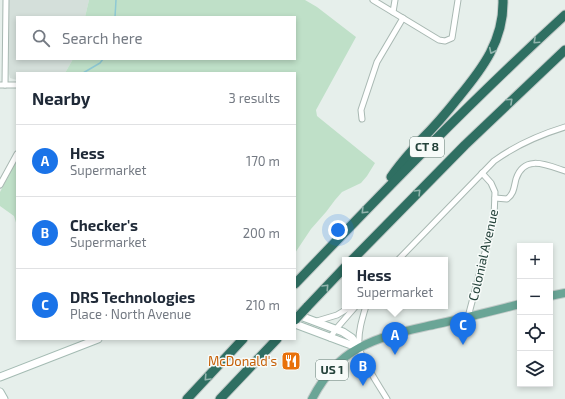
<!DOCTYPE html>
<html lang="en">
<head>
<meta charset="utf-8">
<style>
  :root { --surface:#fff; --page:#f6f6f7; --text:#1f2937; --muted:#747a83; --line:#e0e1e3; --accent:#1a73e8 }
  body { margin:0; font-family:"Exo 2",sans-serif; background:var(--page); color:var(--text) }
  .controls { position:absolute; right:12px; bottom:12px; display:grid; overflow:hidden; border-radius:0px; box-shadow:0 2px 6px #0003 }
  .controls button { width:36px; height:36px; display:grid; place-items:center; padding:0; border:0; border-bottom:1px solid var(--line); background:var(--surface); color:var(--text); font:20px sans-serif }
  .you { position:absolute; left:338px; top:230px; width:14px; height:14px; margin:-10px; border:3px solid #fff; border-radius:50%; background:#1a73e8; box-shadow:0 0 0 6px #1a73e833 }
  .badge { display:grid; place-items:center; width:26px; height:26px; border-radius:50%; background:var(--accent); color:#fff; font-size:13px; font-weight:700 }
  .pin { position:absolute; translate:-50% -33px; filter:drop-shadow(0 1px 2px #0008) }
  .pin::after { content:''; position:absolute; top:21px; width:14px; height:12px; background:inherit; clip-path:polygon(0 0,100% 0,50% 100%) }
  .popup { position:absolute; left:342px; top:257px; width:106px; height:52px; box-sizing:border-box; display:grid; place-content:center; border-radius:0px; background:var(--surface); filter:drop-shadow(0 1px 3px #0005); font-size:13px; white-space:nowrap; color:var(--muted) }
  .popup b { font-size:15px; color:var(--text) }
  .popup::after { content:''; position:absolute; left:50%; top:100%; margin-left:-8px; border:8px solid transparent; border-top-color:var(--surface) }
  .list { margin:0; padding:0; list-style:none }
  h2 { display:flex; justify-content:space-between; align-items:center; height:52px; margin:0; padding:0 16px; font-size:17px }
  h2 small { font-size:13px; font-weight:400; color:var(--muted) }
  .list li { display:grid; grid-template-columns:26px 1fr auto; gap:12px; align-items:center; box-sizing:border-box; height:72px; padding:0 16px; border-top:1px solid var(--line) }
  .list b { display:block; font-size:15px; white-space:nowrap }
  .list p { margin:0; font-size:13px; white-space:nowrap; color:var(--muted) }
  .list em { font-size:13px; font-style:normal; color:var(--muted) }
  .icon { flex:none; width:22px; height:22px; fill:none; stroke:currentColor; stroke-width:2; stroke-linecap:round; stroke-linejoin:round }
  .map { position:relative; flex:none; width:565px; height:399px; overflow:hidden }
  .search { position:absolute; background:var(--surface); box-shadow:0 2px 6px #0003; left:16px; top:16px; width:280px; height:44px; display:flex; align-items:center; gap:10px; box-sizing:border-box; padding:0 14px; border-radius:0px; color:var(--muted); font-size:15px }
  .panel { position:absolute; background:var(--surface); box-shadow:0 2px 6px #0003; left:16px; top:72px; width:280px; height:268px; border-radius:0px }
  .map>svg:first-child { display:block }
</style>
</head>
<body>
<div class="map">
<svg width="565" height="399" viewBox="0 0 565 399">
  <rect width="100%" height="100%" fill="#e6efeb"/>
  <path fill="#d4dfda" d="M9 0H89L85 17H17V59H73L65 73H17V80L10 78 9 74Z"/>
  <g fill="#bfe0c8">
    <path d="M89 0H305L317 7 356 37 316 110 317 116 375 163 367 176 361 183 342 192 335 200 326 212 311 229 295 253V73H65L73 59H295V17H85Z"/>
    <path d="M17 160V226L14 216 0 206V192Z"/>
  </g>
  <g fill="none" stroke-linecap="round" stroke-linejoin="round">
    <g stroke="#8ec9d4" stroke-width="1.5">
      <path d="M115 17 116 0"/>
      <path d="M83 73 100 63 103 59"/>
    </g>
    <defs>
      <g id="street">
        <path d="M373 0 439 40 445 41 452 38 458 0"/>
        <path d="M393 12 395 0"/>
        <path d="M0 85H17"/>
        <path d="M5 85 6 0"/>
        <path d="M362 119 361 110 377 62 403 18"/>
        <path d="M0 185 17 154"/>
        <path d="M495 198 507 199C514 194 514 187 516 179 524 154 547 165 565 171"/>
        <path d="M398 260 494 161C516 145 539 135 565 127"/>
        <path d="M366 306C362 319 358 332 359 346 360 358 380 387 387 399"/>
        <path d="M468 317 494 218 495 192 491 183 482 173"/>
        <path d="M317 321 337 315 352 306"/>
        <path d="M330 338 336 329 356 306"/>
      </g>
      <g id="secondary">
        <path d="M295 314 343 332 352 338 359 348"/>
        <path d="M295 324 359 348"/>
        <path d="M0 377 98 339"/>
        <path d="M0 392 4 399"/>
      </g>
      <g id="primary">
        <path d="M550 296 565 293"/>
        <path d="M312 399C323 378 338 359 359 348 382 335 411 330 437 324 465 318 492 311 520 304"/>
      </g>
      <g id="highway">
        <path d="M391 177C400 163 411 152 422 139 435 126 447 112 458 98 483 68 504 40 503 0"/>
        <path d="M352 260 465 145 565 50"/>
        <path d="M295 284C383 192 471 101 565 15"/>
        <path d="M307 307 345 267"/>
        <path d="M187 399 243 339"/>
        <path d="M220 399 277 339"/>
      </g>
    </defs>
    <use href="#street" stroke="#a8b8b2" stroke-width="7"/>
    <use href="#secondary" stroke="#a4bbb3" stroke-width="9"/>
    <use href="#primary" stroke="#c2cac8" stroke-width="10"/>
    <use href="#highway" stroke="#c2cac8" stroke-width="11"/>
    <use href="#street" stroke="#fff" stroke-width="5"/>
    <use href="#secondary" stroke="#fff" stroke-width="7"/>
    <use href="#primary" stroke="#6aa596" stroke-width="8"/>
    <use href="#highway" stroke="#2f6f62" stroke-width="9"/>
    <defs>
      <path id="highway-bridge" d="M295 320 307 307"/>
    </defs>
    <use href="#highway-bridge" stroke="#c2cac8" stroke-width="11" stroke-linecap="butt"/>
    <use href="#highway-bridge" stroke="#2f6f62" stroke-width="9"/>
  </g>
  <defs><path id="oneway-chevron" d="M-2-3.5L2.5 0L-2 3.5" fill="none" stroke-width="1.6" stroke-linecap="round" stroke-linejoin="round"/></defs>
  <g stroke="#93b5ae">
    <use href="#oneway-chevron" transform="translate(536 41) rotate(137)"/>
    <use href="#oneway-chevron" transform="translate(492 51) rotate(116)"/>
    <use href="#oneway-chevron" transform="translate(510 101) rotate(-43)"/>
    <use href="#oneway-chevron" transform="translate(418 192) rotate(-45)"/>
    <use href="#oneway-chevron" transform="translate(364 211) rotate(134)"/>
    <use href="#oneway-chevron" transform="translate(326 287) rotate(-47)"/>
    <use href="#oneway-chevron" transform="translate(207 378) rotate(133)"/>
  </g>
  <defs>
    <symbol id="restaurant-square" viewBox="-11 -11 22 22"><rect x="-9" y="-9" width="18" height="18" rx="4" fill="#e8710a" stroke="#f7fbf9"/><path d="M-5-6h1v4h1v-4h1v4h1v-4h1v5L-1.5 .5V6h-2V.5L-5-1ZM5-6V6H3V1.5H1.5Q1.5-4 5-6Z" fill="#fff"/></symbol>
  </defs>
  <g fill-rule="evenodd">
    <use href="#restaurant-square" x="280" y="350" width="22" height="22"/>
  </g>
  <g text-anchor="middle" stroke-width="3" stroke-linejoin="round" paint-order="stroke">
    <g fill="#f7fbf9" stroke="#637a73" stroke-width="1">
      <rect x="410" y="137" width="34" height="20" rx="3"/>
      <rect x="316" y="360" width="32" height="20" rx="3"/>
    </g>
    <g font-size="12" font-weight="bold" fill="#24423a">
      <text x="427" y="151">CT 8</text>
      <text x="332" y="374">US 1</text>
    </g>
    <g font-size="13" fill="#24423a" stroke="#f7fbf9">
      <text transform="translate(483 255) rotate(-77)" y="5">Colonial Avenue</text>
    </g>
    <g font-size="13" fill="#c56008" stroke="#f7fbf9" text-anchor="end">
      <text x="277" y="366">McDonald's</text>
    </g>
  </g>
</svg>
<div class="controls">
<button>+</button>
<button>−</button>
<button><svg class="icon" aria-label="locate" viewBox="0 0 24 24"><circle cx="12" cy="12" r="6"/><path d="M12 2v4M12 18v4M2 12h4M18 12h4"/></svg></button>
<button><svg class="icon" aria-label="layers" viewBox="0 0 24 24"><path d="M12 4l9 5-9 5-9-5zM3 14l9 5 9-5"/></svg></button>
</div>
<div class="you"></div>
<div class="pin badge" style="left:395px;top:355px">A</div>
<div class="popup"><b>Hess</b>Supermarket</div>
<div class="pin badge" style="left:363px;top:386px">B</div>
<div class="pin badge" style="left:463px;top:345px">C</div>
<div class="search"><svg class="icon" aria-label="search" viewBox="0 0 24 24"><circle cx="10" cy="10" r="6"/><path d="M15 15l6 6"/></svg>Search here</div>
<section class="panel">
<h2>Nearby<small>3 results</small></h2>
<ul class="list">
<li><span class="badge">A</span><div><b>Hess</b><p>Supermarket</p></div><em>170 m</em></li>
<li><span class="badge">B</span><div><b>Checker's</b><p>Supermarket</p></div><em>200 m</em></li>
<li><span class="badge">C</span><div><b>DRS Technologies</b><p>Place · North Avenue</p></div><em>210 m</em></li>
</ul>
</section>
</div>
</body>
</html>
